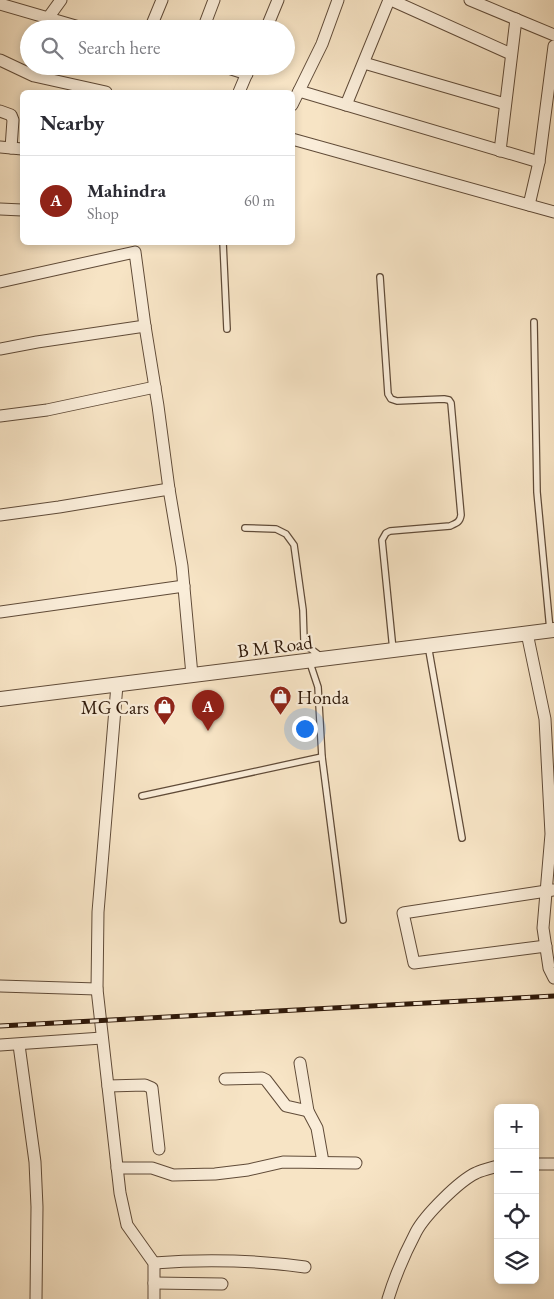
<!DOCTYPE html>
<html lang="en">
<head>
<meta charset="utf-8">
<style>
  :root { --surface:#fff; --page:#f2f2f3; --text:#2b2b33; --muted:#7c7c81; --line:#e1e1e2; --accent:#8f2418 }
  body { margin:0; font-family:"EB Garamond",serif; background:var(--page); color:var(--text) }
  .controls { position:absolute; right:15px; bottom:15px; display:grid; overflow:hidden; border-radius:8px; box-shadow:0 2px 8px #0003 }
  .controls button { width:45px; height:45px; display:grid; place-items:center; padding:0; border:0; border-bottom:1px solid var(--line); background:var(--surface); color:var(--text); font:25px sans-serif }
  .you { position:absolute; left:304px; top:728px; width:18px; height:18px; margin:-12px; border:4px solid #fff; border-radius:50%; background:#1a73e8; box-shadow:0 0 0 8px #1a73e833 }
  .badge { display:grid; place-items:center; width:32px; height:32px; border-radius:50%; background:var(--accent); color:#fff; font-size:16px; font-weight:700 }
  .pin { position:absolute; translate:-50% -41px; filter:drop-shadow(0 1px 2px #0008) }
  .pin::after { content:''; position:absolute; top:26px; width:18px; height:15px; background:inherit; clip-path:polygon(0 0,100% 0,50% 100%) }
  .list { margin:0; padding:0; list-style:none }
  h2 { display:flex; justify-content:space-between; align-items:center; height:65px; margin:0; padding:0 20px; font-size:21px }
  h2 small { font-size:16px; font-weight:400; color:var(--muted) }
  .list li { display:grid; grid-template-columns:32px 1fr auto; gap:15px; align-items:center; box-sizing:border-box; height:90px; padding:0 20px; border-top:1px solid var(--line) }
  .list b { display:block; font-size:19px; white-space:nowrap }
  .list p { margin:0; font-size:16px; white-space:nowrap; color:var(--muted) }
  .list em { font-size:16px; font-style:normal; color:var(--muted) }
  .icon { flex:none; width:28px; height:28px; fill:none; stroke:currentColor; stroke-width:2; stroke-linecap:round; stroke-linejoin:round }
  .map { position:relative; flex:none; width:554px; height:1299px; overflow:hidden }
  .search { position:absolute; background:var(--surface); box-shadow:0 2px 8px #0003; left:20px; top:20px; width:275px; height:55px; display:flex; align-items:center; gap:12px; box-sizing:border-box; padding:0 18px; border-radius:28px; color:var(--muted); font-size:19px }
  .panel { position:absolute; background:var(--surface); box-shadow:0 2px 8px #0003; left:20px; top:90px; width:275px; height:155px; border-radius:8px }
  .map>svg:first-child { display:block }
</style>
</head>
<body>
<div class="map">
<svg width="554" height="1299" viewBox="0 0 554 1299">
  <rect width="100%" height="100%" fill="#f7e4c5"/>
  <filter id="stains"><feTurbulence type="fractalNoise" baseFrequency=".004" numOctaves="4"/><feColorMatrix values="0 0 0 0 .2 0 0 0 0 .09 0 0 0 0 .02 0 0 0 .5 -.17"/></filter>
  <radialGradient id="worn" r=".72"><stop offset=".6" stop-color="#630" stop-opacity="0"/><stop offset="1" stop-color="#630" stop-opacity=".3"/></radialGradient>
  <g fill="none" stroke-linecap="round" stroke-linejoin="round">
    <defs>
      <g id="service">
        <path d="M223 242 227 329"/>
        <path d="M380 277 388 394 391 399 397 401 444 399 449 400 451 403 461 515C460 522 457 523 450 526L390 531 386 533 382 540 393 650"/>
        <path d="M534 322 537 492 550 630"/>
        <path d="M245 528 276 529 286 534 294 545 303 610 304 641 307 646 320 656"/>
        <path d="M428 645 462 838"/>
        <path d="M309 660 318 687 322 757 343 920"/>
        <path d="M142 796 322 757"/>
      </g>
      <g id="minor">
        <path d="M391 0 511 54"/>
        <path d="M470 0 554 35"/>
        <path d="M0 4 86 29"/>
        <path d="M48 18 61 0"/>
        <path d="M150 29 162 0"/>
        <path d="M203 29 214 0"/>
        <path d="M266 29 278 0"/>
        <path d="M0 60 34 76 106 92"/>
        <path d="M364 63 505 104"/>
        <path d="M222 66 247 74"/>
        <path d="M299 91 539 162"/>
        <path d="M239 92 250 66"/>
        <path d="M292 105 322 44 338 0"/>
        <path d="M346 105 389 0"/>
        <path d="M0 111 11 115 13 120 11 148"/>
        <path d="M292 139 554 212"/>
        <path d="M0 147 22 149"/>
        <path d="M500 151 516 19"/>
        <path d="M529 205 539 162 554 46"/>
        <path d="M0 209 22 210"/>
        <path d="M0 282 135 252 145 326 158 406 169 489 182 566 192 675"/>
        <path d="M0 349 37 342 145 326"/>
        <path d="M0 416 47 410 155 387"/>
        <path d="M0 515 59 507 169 489"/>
        <path d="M0 612 184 586"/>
        <path d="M527 633 545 719 551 834 543 928 549 968 554 978"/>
        <path d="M117 685 98 912 97 989 120 1193 127 1225 154 1263V1299"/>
        <path d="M546 946 414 963 403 913 553 890"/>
        <path d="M0 986 97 989"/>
        <path d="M0 1045 102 1038"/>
        <path d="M19 1045 35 1162 37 1207 36 1299"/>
        <path d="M300 1063 308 1111 317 1128 323 1162"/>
        <path d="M225 1079 262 1078 266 1080 286 1106 308 1111"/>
        <path d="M108 1086 145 1085 152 1088 159 1149"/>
        <path d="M535 1164H554"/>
        <path d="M117 1168H152L173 1175 215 1174 248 1170 283 1162 356 1163"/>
        <path d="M154 1263C204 1259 254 1260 305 1267"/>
        <path d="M154 1283 222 1284"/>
        <path d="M388 1299C395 1276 405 1253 416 1232 425 1215 459 1181 476 1173 482 1170 491 1168 498 1166"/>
      </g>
      <path id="tertiary" d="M0 699 554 630"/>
    </defs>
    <use href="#service" stroke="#604b38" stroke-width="8"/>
    <use href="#minor" stroke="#604b38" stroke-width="13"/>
    <use href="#tertiary" stroke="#604b38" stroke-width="16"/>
    <use href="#service" stroke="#faedd9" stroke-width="5.5"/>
    <use href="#minor" stroke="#faedd9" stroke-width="11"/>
    <use href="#tertiary" stroke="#faedd9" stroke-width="14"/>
    <defs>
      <path id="rail" d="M0 1026 554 996"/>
    </defs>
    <use href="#rail" stroke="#2e1809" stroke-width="5"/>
    <use href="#rail" stroke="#faedd9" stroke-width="3" stroke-dasharray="9" stroke-linecap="butt"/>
  </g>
  <defs>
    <symbol id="shop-pin" viewBox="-11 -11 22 30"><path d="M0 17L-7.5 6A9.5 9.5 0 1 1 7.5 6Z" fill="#8f2418" stroke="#faedd9"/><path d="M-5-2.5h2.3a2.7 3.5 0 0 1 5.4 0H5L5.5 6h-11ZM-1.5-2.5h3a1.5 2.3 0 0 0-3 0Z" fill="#fff"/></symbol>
  </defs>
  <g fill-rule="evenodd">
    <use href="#shop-pin" x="268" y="684" width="25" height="34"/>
    <use href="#shop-pin" x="152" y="694" width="25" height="34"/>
  </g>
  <g text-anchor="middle" stroke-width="4.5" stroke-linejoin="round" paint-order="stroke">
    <g font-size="19" fill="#2e1809" stroke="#faedd9">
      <text transform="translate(275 646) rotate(-7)" y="7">B M Road</text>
    </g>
    <g font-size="19" fill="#2e1809" stroke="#faedd9" text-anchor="start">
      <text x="297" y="704">Honda</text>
      <text x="149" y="714" text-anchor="end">MG Cars</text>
    </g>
  </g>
  <rect width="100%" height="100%" filter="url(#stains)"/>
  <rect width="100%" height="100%" fill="url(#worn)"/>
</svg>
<div class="controls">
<button>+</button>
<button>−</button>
<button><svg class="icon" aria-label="locate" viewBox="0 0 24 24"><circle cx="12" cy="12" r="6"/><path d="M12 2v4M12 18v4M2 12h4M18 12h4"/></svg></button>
<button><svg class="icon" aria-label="layers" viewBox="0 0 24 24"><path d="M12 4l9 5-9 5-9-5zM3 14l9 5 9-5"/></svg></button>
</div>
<div class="you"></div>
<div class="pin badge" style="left:208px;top:731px">A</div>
<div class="search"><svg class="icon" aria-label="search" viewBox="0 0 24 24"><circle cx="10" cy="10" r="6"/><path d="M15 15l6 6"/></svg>Search here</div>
<section class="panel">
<h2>Nearby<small></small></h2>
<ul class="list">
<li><span class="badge">A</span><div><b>Mahindra</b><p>Shop</p></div><em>60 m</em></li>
</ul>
</section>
</div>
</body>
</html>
